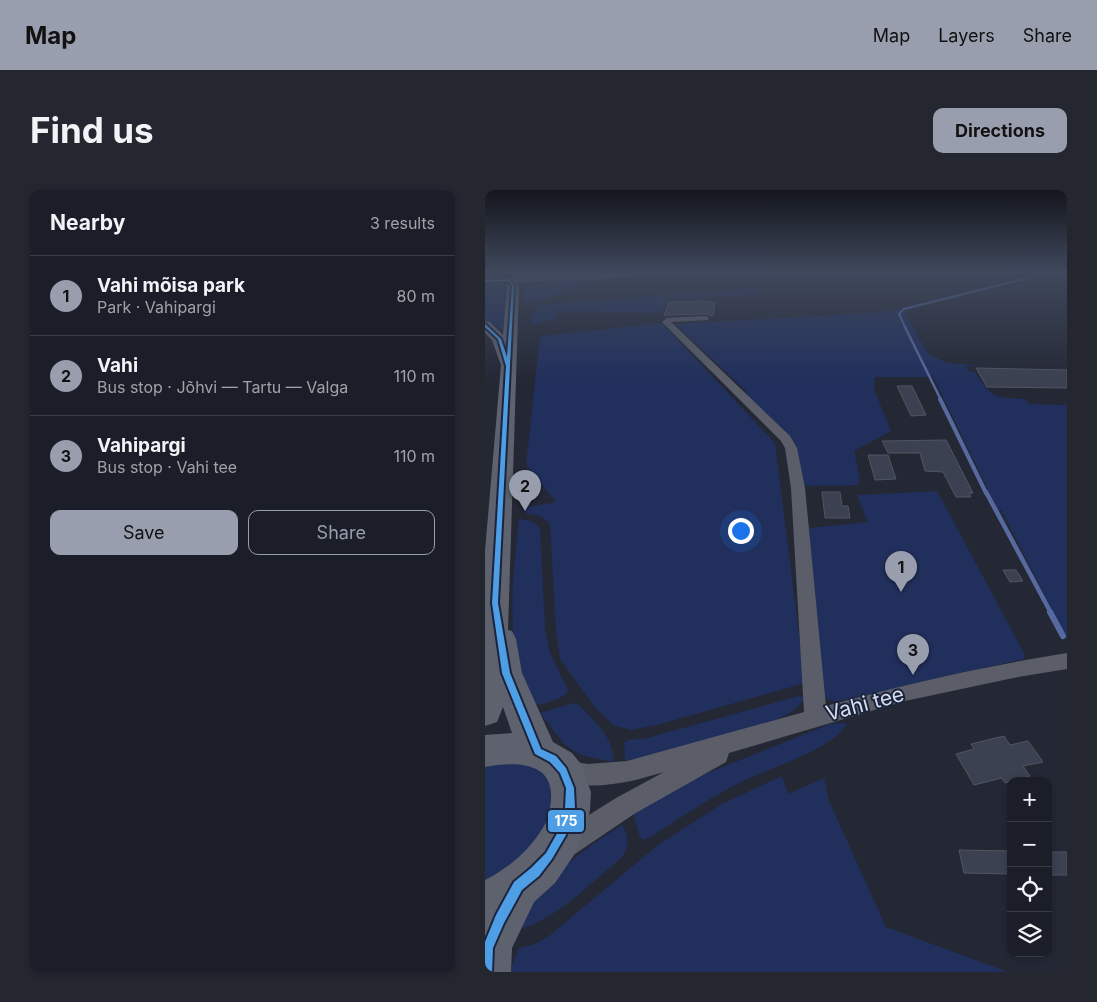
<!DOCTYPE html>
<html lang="en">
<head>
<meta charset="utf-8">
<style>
  :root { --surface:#1b1e28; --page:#242730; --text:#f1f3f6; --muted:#a0a2a8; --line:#393c45; --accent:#989ead }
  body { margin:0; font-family:Inter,sans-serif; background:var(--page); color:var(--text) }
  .controls { position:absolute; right:15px; bottom:15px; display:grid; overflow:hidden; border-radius:10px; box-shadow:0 2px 8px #0003 }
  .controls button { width:45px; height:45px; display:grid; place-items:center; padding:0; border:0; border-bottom:1px solid var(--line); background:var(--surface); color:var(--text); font:25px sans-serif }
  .you { position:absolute; left:255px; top:340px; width:18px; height:18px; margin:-12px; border:4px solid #fff; border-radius:50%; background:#1a73e8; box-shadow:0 0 0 8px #1a73e833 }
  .badge { display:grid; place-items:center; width:32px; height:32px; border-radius:50%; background:var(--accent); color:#111; font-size:16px; font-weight:700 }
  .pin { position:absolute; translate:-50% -41px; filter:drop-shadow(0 1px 2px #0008) }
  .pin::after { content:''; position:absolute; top:26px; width:18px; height:15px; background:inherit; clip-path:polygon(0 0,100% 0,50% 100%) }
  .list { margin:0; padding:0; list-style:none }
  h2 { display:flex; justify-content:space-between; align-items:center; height:65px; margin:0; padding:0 20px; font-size:21px }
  h2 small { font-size:16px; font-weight:400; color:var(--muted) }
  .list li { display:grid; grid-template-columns:32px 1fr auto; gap:15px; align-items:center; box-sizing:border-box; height:80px; padding:0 20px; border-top:1px solid var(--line) }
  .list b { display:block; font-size:19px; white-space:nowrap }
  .list p { margin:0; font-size:16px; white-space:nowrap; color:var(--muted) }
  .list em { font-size:16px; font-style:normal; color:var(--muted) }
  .actions { display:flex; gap:10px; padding:15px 20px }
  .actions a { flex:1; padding:11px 0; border:1px solid var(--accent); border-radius:10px; text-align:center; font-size:18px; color:var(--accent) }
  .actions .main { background:var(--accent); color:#111 }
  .icon { flex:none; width:28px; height:28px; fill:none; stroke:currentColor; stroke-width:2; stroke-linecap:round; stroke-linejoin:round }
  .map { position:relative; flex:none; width:582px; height:782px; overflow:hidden; border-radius:10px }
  header { display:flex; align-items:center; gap:30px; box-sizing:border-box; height:70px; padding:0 25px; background:var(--accent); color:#111 }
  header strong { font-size:24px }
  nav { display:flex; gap:28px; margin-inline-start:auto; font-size:18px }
  .intro { display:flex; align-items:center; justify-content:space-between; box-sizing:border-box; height:120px; padding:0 30px }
  h1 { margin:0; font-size:35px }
  .button { padding:12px 22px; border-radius:10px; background:var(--accent); color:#111; font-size:18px; font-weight:700 }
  main { display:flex; gap:30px; padding:0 30px }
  aside { flex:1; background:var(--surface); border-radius:10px; box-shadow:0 2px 8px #0003 }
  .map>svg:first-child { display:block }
</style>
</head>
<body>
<header>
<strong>Map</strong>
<nav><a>Map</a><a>Layers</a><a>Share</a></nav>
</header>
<div class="intro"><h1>Find us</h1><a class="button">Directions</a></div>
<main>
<aside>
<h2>Nearby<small>3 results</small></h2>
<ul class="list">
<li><span class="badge">1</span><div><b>Vahi mõisa park</b><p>Park · Vahipargi</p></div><em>80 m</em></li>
<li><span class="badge">2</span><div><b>Vahi</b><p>Bus stop · Jõhvi — Tartu — Valga</p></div><em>110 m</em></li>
<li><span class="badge">3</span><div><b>Vahipargi</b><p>Bus stop · Vahi tee</p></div><em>110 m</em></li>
</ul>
<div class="actions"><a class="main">Save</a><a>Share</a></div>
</aside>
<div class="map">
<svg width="582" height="782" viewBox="0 0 582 782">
  <rect width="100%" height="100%" fill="#242835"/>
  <g fill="#212f5c">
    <path d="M557 83H568L438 115 426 118 420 123 443 164 463 173 499 176H480L485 182H490C508 209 508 207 539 209L544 214 582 215V450L516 319 514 322 447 184 445 187H390L389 199 406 241 369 261 375 291 373 295 322 296 317 293 311 255 265 209 260 200 190 134 389 123 407 120Z"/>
    <path d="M97 90 100 91C82 99 61 113 41 113L39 110 40 100C57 88 78 91 97 90Z"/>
    <path d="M0 92 16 93 22 96V118L18 140 0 130Z"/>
    <path d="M270 98 274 99 276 104 184 109 178 121 168 123 73 121 70 129 46 135 47 124 52 121 50 116 54 115Z"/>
    <path d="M177 133 290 253 320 493 172 535 146 540 128 535 110 517 75 469 71 441 65 334C58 326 52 324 41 324L39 318 71 312 41 275 55 146Z"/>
    <path d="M452 301 539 463V469L351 512 342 509 333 498 320 341 325 338 383 332 372 305Z"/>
    <path d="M34 329 47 331 55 338 60 440 65 463 83 500 82 503C74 509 61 514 51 515 17 458 28 391 34 329Z"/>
    <path d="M314 506 320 507C312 520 302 525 288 531L152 570H140L139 553 143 550 162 548Z"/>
    <path d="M89 513 94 515C109 531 130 548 128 572L95 565 79 554 55 523Z"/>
    <path d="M362 533C348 560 284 578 256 592 223 608 192 631 160 650L155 647 148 624 210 588 345 534Z"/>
    <path d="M36 572 53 579 64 592 69 610 65 631 34 672 0 690V575Z"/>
    <path d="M297 586 303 604 339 588 344 611 401 737 523 782H25L34 758 50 754 64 746 173 655 237 614Z"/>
    <path d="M137 635C144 648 145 657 135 669 108 691 68 732 34 739 37 731 40 722 45 715 61 686 109 652 137 635Z"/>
  </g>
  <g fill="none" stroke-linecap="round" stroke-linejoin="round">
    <path stroke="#566aa0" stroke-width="2" d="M421 139 414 124 419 119 563 83"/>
    <path stroke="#566aa0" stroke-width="2.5" d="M420 137 456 210"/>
    <path stroke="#566aa0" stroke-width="4" d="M455 209 501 303"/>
    <path stroke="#566aa0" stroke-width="4.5" d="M501 302 566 423"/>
    <path stroke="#566aa0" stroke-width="6" d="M565 422 578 446"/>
  </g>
  <g fill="#3c4152" stroke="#515560">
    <path d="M215 111 230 112 228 126 220 124 179 125 184 112Z"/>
    <path d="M491 178 582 180V198L502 197Z"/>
    <path d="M412 196H427L441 225 426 226Z"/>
    <path d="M461 250 488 303H484L486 307H471L458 282 440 281 435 263H403L397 251Z"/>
    <path d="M383 265H403L411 289 390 290Z"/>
    <path d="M337 302H355L357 316H363L365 328H340Z"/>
    <path d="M518 380H531L538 391 525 392Z"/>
    <path d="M519 546 525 555 543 551 558 572 538 576 545 586 520 593 517 588 489 595 471 564 489 559 486 554Z"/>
    <path d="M474 660 526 661V684L479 683Z"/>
    <rect x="563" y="662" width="19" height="23"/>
  </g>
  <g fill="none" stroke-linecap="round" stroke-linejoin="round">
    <path fill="#5b5e68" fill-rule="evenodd" d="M220 126 224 128 223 130 186 132 305 246 312 258 320 298 341 516C420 494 500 476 582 463V479L533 487 420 511 244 563 241 572 149 624 87 666 77 670 67 666 64 657 67 648 131 608 179 582C143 593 106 602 69 589L66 581 69 573 78 570 103 574 142 571 319 522 306 298 300 258 296 251 177 132 182 128Z"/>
    <path fill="#5d616c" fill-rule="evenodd" d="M114 83H177L172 86 25 93 20 90 25 87Z"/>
    <path fill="#5e626e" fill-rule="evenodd" d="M25 87 29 88 34 96 23 440 27 441 31 449 37 483 68 552 87 563 96 574 106 602 105 620 101 636 89 665 70 693 49 712 27 758 26 782H0V690C24 678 45 660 59 636 64 628 65 619 66 610 69 570 28 572 0 577V545L27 543 18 517 12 532 0 536V361L16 175 7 150 0 143V131L5 132 18 145 22 96 21 93 0 94V88Z"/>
    <defs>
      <path id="bus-1" d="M25 89 29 96 13 413 25 483 56 559 71 566 81 578 89 598 90 619 81 645 67 669 54 686 37 700 19 733 8 758 7 782H0V752L11 725 29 692 46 678 61 663 74 640 80 619 81 598 75 583 65 572 50 564 17 483 7 413 21 176 13 149 0 137V134L16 149 22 167 27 96 24 91 0 92V90Z"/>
    </defs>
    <use href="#bus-1" stroke="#1c243d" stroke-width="4"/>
    <use href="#bus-1" fill="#4d9ee5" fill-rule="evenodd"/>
  </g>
  <linearGradient id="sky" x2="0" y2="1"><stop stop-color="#14161d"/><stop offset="0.43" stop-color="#3f485c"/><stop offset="1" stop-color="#3f485c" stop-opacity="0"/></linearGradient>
  <rect width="582" height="192" fill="url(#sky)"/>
  <g text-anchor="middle" stroke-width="4" stroke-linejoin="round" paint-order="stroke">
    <g font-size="21" fill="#d6dded" stroke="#1c243d">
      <text transform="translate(380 514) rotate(-15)" y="7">Vahi tee</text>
    </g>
  </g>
  <rect stroke="#1c243d" stroke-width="2" x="62" y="619" width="38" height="24" rx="5" fill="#4d9ee5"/>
  <g font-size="14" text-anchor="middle" font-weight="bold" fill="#fff">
    <text x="81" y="636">175</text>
  </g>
</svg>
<div class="controls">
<button>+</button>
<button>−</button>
<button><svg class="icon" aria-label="locate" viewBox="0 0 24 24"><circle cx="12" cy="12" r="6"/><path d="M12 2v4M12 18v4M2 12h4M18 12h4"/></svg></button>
<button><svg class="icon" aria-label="layers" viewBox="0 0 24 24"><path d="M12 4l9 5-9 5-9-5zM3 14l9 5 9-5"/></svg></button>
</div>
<div class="you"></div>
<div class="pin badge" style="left:416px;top:402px">1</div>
<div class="pin badge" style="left:40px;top:321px">2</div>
<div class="pin badge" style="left:428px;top:485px">3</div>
</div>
</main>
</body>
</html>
